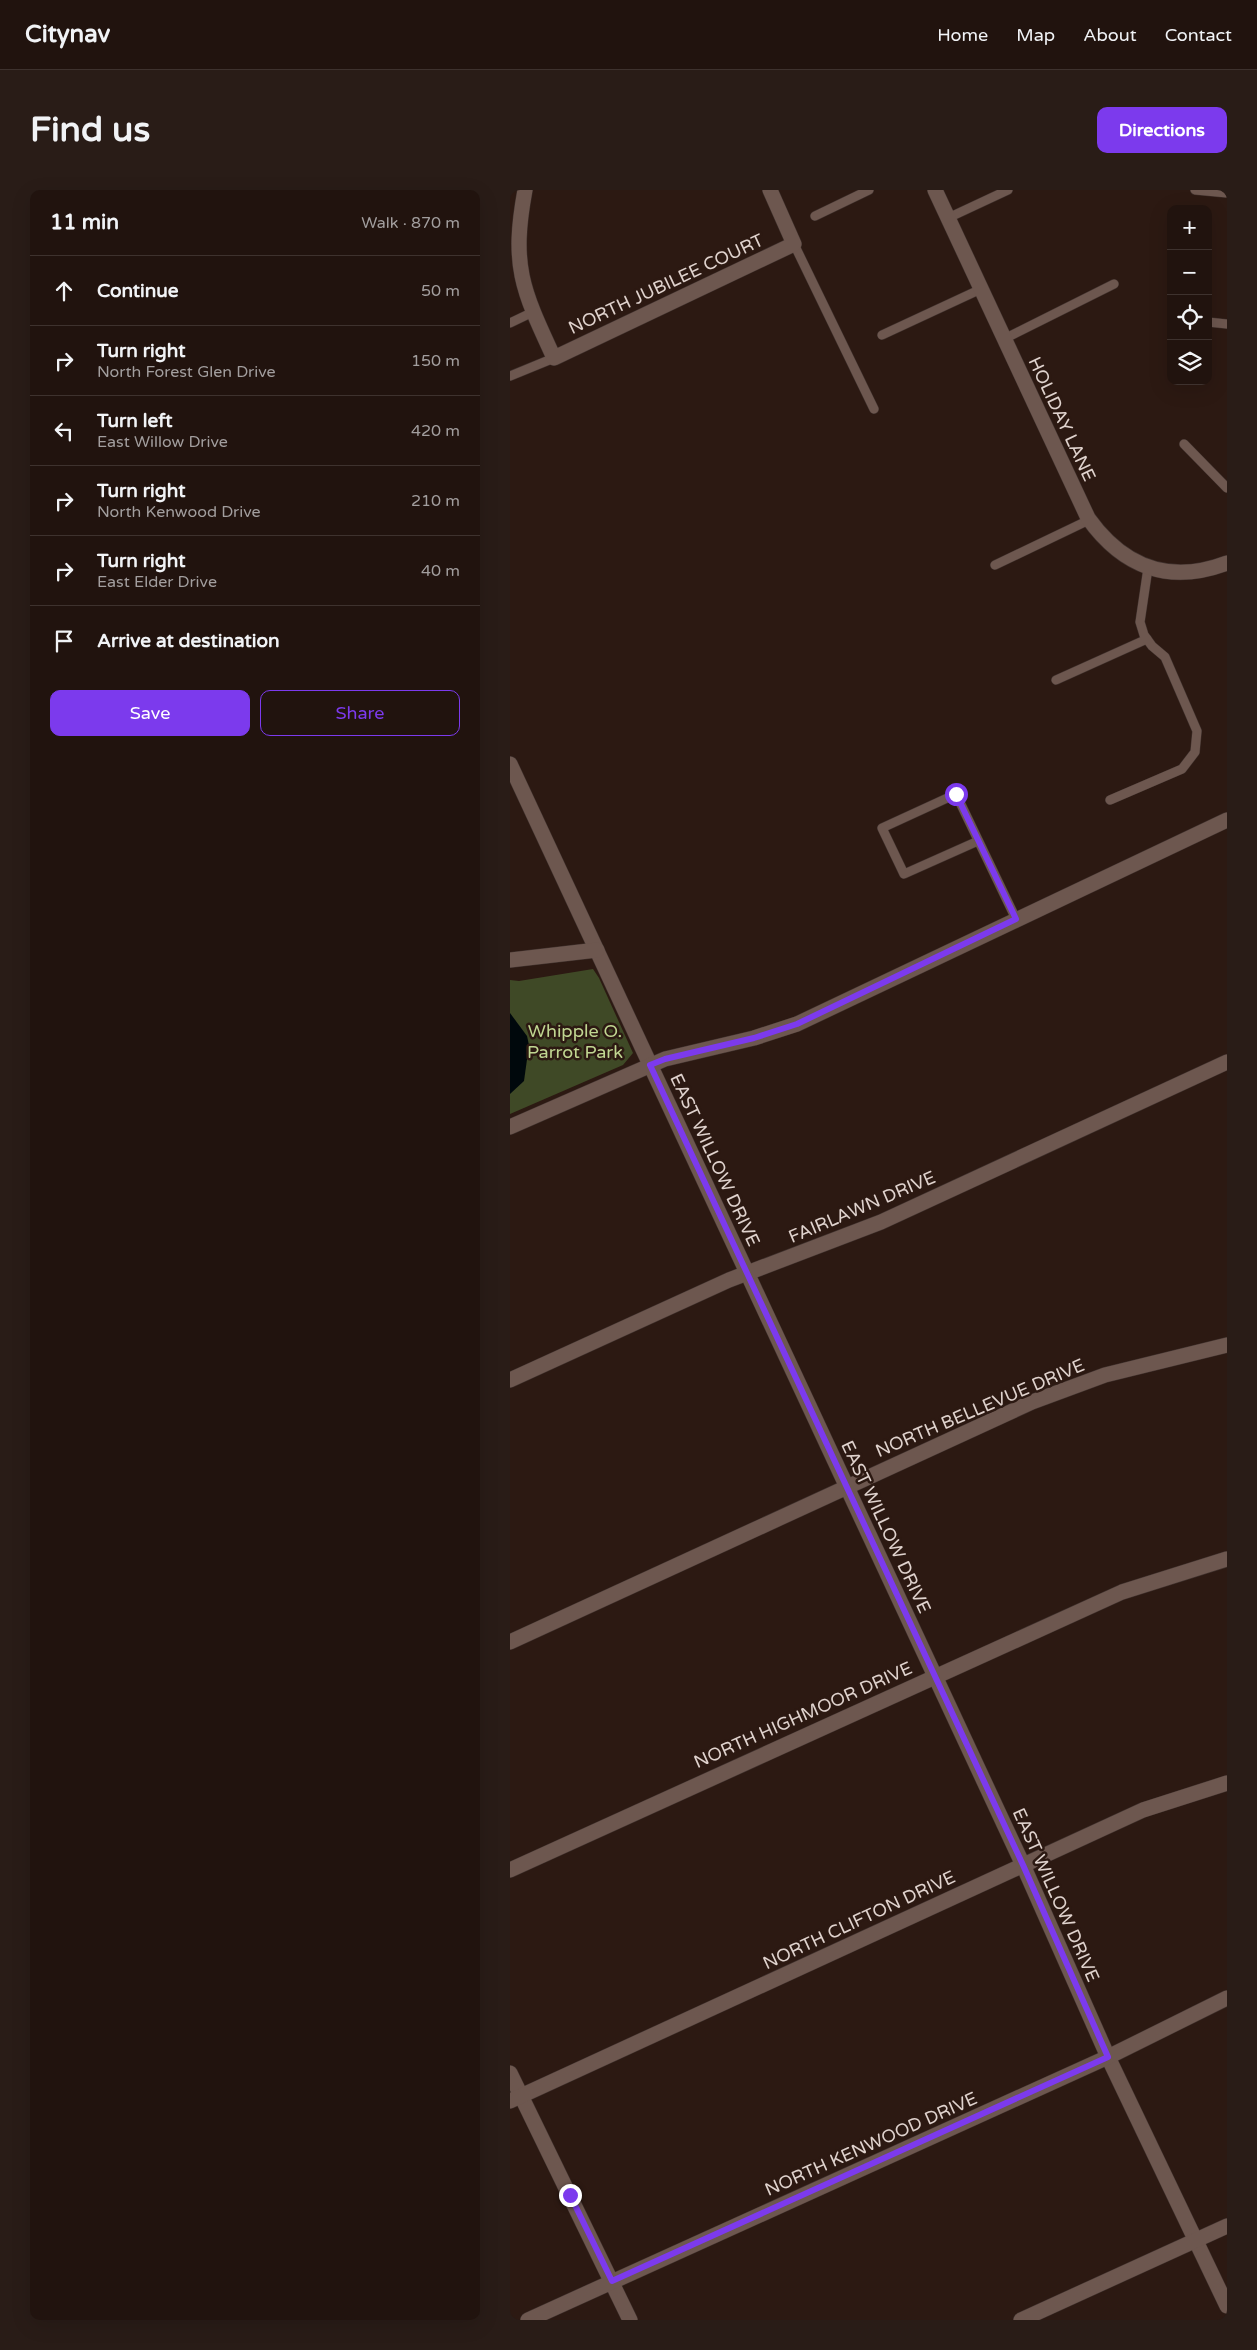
<!DOCTYPE html>
<html lang="en">
<head>
<meta charset="utf-8">
<style>
  :root { --surface:#21130e; --page:#291c17; --text:#f1f3f6; --muted:#a29e9e; --line:#3e322e; --accent:#7c3aed }
  body { margin:0; font-family:"Varela Round",sans-serif; background:var(--page); color:var(--text) }
  .controls { position:absolute; right:15px; top:15px; display:grid; overflow:hidden; border-radius:10px; box-shadow:0 5px 20px #0002 }
  .controls button { width:45px; height:45px; display:grid; place-items:center; padding:0; border:0; border-bottom:1px solid var(--line); background:var(--surface); color:var(--text); font:25px sans-serif }
  .stop { position:absolute; width:15px; height:15px; margin:-11px; border:4px solid #7c3aed; border-radius:50%; background:#fff }
  .stop.end { background:#7c3aed; border-color:#fff; box-shadow:0 1px 5px #0008 }
  .list { margin:0; padding:0; list-style:none }
  h2 { display:flex; justify-content:space-between; align-items:center; height:65px; margin:0; padding:0 20px; font-size:21px }
  h2 small { font-size:16px; font-weight:400; color:var(--muted) }
  .list li { display:grid; grid-template-columns:32px 1fr auto; gap:15px; align-items:center; box-sizing:border-box; height:70px; padding:0 20px; border-top:1px solid var(--line) }
  .list b { display:block; font-size:19px; white-space:nowrap }
  .list p { margin:0; font-size:16px; white-space:nowrap; color:var(--muted) }
  .list em { font-size:16px; font-style:normal; color:var(--muted) }
  .actions { display:flex; gap:10px; padding:15px 20px }
  .actions a { flex:1; padding:11px 0; border:1px solid var(--accent); border-radius:10px; text-align:center; font-size:18px; color:var(--accent) }
  .actions .main { background:var(--accent); color:#fff }
  .icon { flex:none; width:28px; height:28px; fill:none; stroke:currentColor; stroke-width:2; stroke-linecap:round; stroke-linejoin:round }
  .map { position:relative; flex:none; width:717px; height:2130px; overflow:hidden; border-radius:10px }
  header { display:flex; align-items:center; gap:30px; box-sizing:border-box; height:70px; padding:0 25px; background:var(--surface); border-bottom:1px solid var(--line) }
  header strong { font-size:24px }
  nav { display:flex; gap:28px; margin-inline-start:auto; font-size:18px }
  .intro { display:flex; align-items:center; justify-content:space-between; box-sizing:border-box; height:120px; padding:0 30px }
  h1 { margin:0; font-size:35px }
  .button { padding:12px 22px; border-radius:10px; background:var(--accent); color:#fff; font-size:18px; font-weight:700 }
  main { display:flex; gap:30px; padding:0 30px }
  aside { flex:1; background:var(--surface); border-radius:10px; box-shadow:0 5px 20px #0002 }
  .map>svg:first-child { display:block }
</style>
</head>
<body>
<header>
<strong>Citynav</strong>
<nav><a>Home</a><a>Map</a><a>About</a><a>Contact</a></nav>
</header>
<div class="intro"><h1>Find us</h1><a class="button">Directions</a></div>
<main>
<aside>
<h2>11 min<small>Walk · 870 m</small></h2>
<ul class="list">
<li><svg class="icon" aria-label="ahead" viewBox="0 0 24 24"><path d="M12 20V5M6 11l6-6 6 6"/></svg><div><b>Continue</b></div><em>50 m</em></li>
<li><svg class="icon" aria-label="right" viewBox="0 0 24 24"><path d="M7 20v-9h11M14 6l5 5-5 5"/></svg><div><b>Turn right</b><p>North Forest Glen Drive</p></div><em>150 m</em></li>
<li><svg class="icon" aria-label="left" viewBox="0 0 24 24"><path d="M17 20v-9H6M10 6l-5 5 5 5"/></svg><div><b>Turn left</b><p>East Willow Drive</p></div><em>420 m</em></li>
<li><svg class="icon" aria-label="right" viewBox="0 0 24 24"><path d="M7 20v-9h11M14 6l5 5-5 5"/></svg><div><b>Turn right</b><p>North Kenwood Drive</p></div><em>210 m</em></li>
<li><svg class="icon" aria-label="right" viewBox="0 0 24 24"><path d="M7 20v-9h11M14 6l5 5-5 5"/></svg><div><b>Turn right</b><p>East Elder Drive</p></div><em>40 m</em></li>
<li><svg class="icon" aria-label="arrive" viewBox="0 0 24 24"><path d="M6 21V4h12l-3 4 3 4H6"/></svg><div><b>Arrive at destination</b></div></li>
</ul>
<div class="actions"><a class="main">Save</a><a>Share</a></div>
</aside>
<div class="map">
<svg width="717" height="2130" viewBox="0 0 717 2130">
  <rect width="100%" height="100%" fill="#2c1912"/>
  <path fill="#3f4926" d="M83 779 89 788 123 863 113 875 0 924V790L9 791Z"/>
  <path fill="#00080c" d="M0 823 17 846 19 855 14 891 0 904Z"/>
  <g fill="none" stroke-linecap="round" stroke-linejoin="round">
    <defs>
      <g id="lane">
        <path d="M685 0 717 3"/>
        <path d="M305 26 359 0"/>
        <path d="M438 28 498 0"/>
        <path d="M284 54 364 219"/>
        <path d="M698 132 717 134"/>
        <path d="M0 133 23 122"/>
        <path d="M372 145 471 99"/>
        <path d="M494 149 604 94"/>
        <path d="M0 186 44 168"/>
        <path d="M674 254 717 298"/>
        <path d="M485 375 579 330"/>
        <path d="M546 490 637 449"/>
        <path d="M600 610 672 579 685 562 687 541 655 467 642 456 634 445 630 432 638 378"/>
        <path d="M468 651 394 684 372 638 446 604 506 729"/>
      </g>
      <g id="street">
        <path d="M15 0C1 76 12 99 44 168L284 54 260 0"/>
        <path d="M425 0 578 328C613 377 659 395 717 373"/>
        <path d="M0 574 513 1675 598 1867 717 2116"/>
        <path d="M0 770 87 760"/>
        <path d="M0 937 155 869 244 848 287 834 717 630"/>
        <path d="M0 1190 219 1090 371 1032 717 872"/>
        <path d="M0 1452 522 1212 595 1185 717 1155"/>
        <path d="M0 1680 612 1402 717 1369"/>
        <path d="M0 1883 120 2130"/>
        <path d="M0 1911 633 1620 717 1593"/>
        <path d="M18 2130 598 1867 717 1808"/>
        <path d="M511 2130 717 2036"/>
      </g>
    </defs>
    <use href="#lane" stroke="#40322e" stroke-width="10"/>
    <use href="#street" stroke="#40322e" stroke-width="16"/>
    <use href="#lane" stroke="#6d574f" stroke-width="9"/>
    <use href="#street" stroke="#6d574f" stroke-width="15"/>
  </g>
  <g fill="none" stroke-linecap="round" stroke-linejoin="round">
    <path stroke="#7c3aed" stroke-width="6" d="M60 2005 102 2091 598 1867 513 1675 140 875 155 869 244 848 287 834 506 729 446 604"/>
  </g>
  <g text-anchor="middle" stroke-width="5" stroke-linejoin="round" paint-order="stroke">
    <g font-size="18" fill="#e0d3ce" stroke="#2c1912">
      <text transform="translate(156 94) rotate(-25)" y="6">NORTH JUBILEE COURT</text>
      <text transform="translate(552 229) rotate(65)" y="6">HOLIDAY LANE</text>
      <text transform="translate(205 970) rotate(65)" y="6">EAST WILLOW DRIVE</text>
      <text transform="translate(352 1017) rotate(-23)" y="6">FAIRLAWN DRIVE</text>
      <text transform="translate(470 1218) rotate(-23)" y="6">NORTH BELLEVUE DRIVE</text>
      <text transform="translate(376 1337) rotate(65)" y="6">EAST WILLOW DRIVE</text>
      <text transform="translate(293 1525) rotate(-24)" y="6">NORTH HIGHMOOR DRIVE</text>
      <text transform="translate(546 1705) rotate(66)" y="6">EAST WILLOW DRIVE</text>
      <text transform="translate(349 1730) rotate(-25)" y="6">NORTH CLIFTON DRIVE</text>
      <text transform="translate(361 1954) rotate(-24)" y="6">NORTH KENWOOD DRIVE</text>
    </g>
    <g font-size="18" fill="#c0d691" stroke="#2c1912">
      <text x="65" y="847">Whipple O.<tspan x="65" dy="21">Parrot Park</tspan></text>
    </g>
  </g>
</svg>
<div class="controls">
<button>+</button>
<button>−</button>
<button><svg class="icon" aria-label="locate" viewBox="0 0 24 24"><circle cx="12" cy="12" r="6"/><path d="M12 2v4M12 18v4M2 12h4M18 12h4"/></svg></button>
<button><svg class="icon" aria-label="layers" viewBox="0 0 24 24"><path d="M12 4l9 5-9 5-9-5zM3 14l9 5 9-5"/></svg></button>
</div>
<div class="stop" style="left:446px;top:604px"></div>
<div class="stop end" style="left:60px;top:2005px"></div>
</div>
</main>
</body>
</html>
